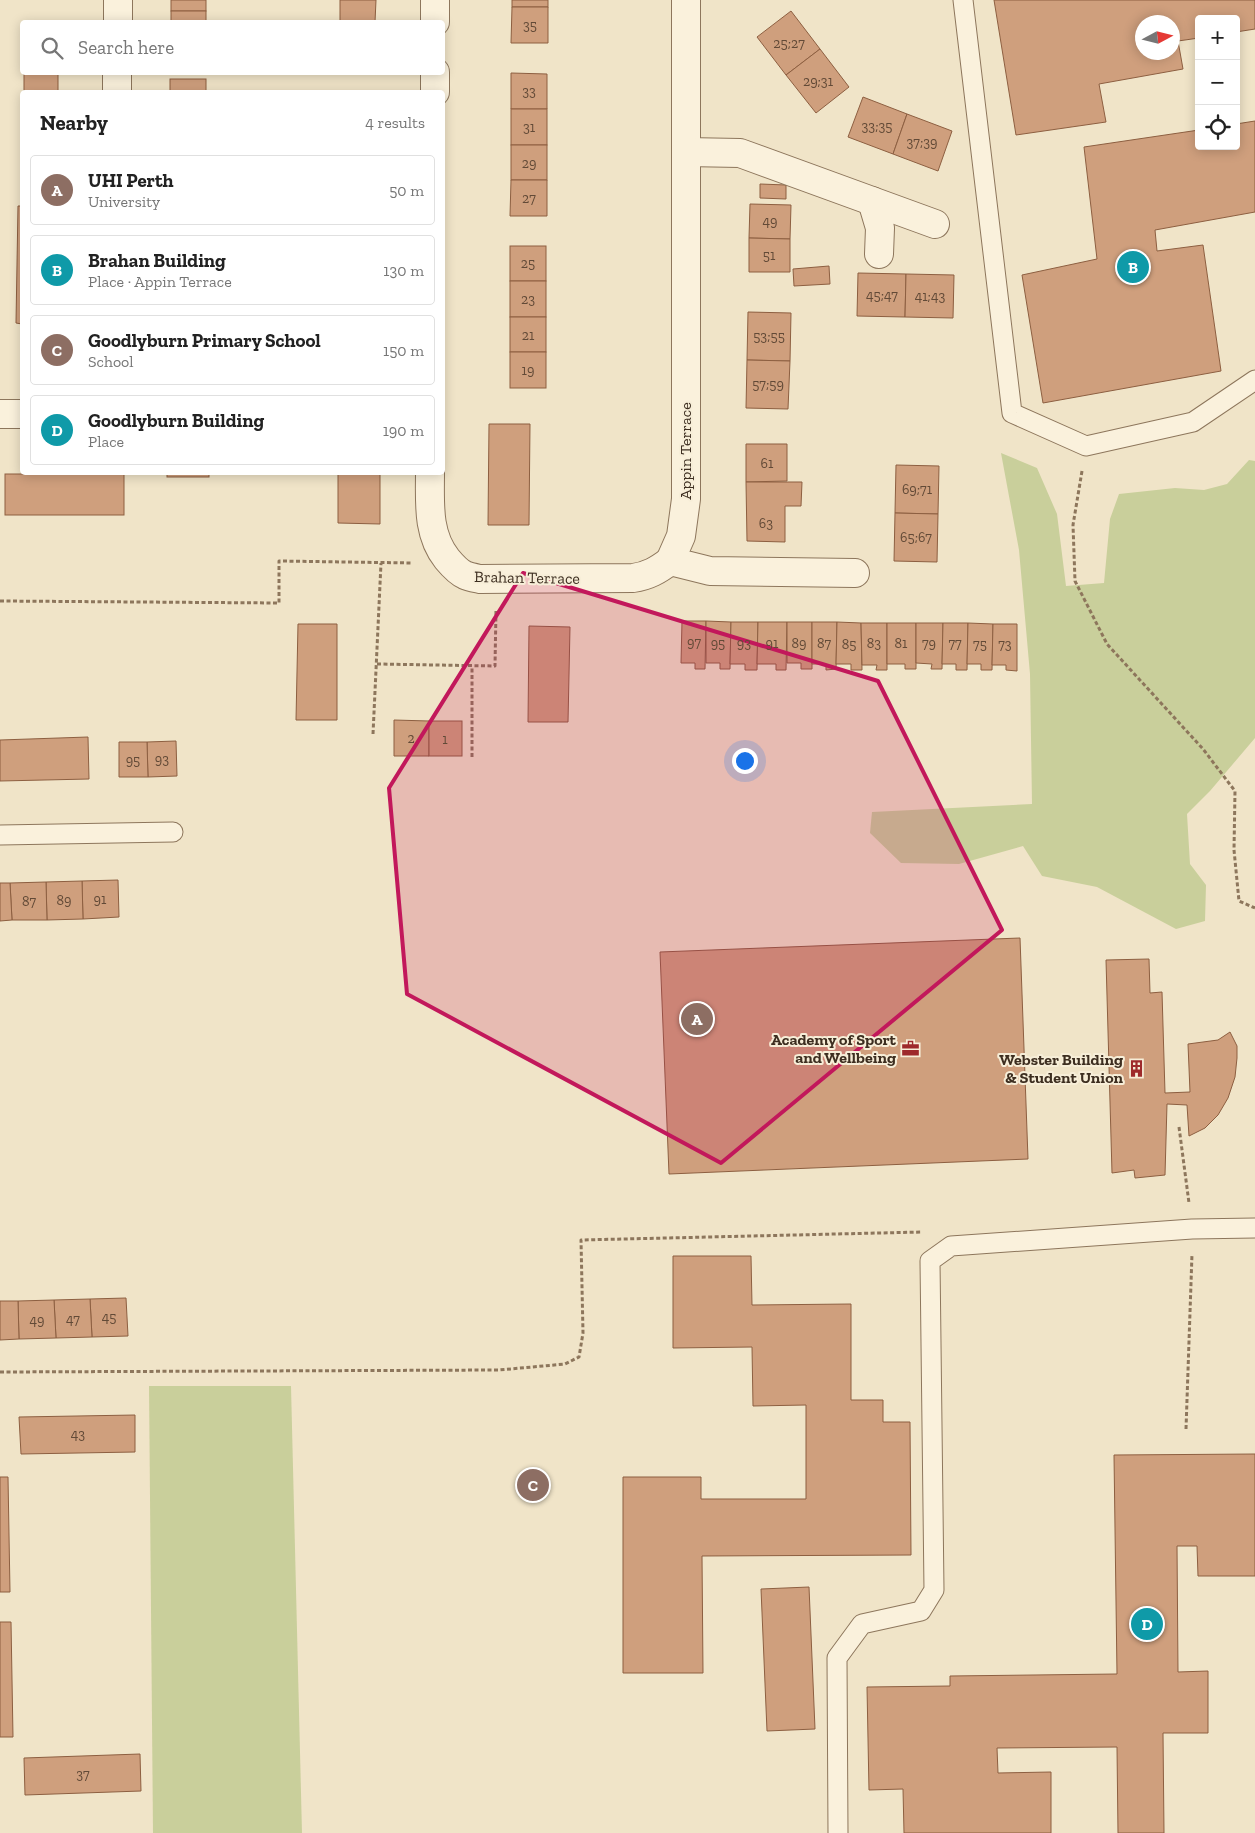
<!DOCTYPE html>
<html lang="en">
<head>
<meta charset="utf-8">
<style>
  :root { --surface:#fff; --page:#f6f6f6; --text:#222; --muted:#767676; --line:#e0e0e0; --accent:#1a73e8 }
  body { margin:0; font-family:"Zilla Slab",serif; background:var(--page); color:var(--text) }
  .controls { position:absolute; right:15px; top:15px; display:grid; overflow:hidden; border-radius:5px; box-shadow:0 2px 12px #0003 }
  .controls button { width:45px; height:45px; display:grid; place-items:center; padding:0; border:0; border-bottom:1px solid var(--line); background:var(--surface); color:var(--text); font:25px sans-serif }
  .compass { position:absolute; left:1135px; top:15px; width:45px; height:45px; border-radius:50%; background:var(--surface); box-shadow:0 2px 12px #0003; rotate:83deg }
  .you { position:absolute; left:744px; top:760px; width:18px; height:18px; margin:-12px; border:4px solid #fff; border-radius:50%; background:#1a73e8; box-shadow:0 0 0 8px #1a73e833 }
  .badge { display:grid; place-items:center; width:32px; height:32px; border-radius:50%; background:var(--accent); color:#fff; font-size:16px; font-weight:700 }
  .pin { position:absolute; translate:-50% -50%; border:2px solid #fff; box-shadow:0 1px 5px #0006 }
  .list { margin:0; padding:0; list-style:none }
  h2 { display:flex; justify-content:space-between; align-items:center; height:65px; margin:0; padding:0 20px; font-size:21px }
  h2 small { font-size:16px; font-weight:400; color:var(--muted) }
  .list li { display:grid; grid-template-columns:32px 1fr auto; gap:15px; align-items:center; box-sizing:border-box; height:70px; margin:0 10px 10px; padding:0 10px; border:1px solid var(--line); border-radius:5px }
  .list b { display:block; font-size:19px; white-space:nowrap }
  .list p { margin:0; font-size:16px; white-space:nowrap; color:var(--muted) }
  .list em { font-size:16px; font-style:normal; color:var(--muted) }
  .icon { flex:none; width:28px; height:28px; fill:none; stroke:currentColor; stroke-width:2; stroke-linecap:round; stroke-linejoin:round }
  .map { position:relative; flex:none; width:1255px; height:1833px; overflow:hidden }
  .search { position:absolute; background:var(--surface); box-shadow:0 2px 12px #0003; left:20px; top:20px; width:425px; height:55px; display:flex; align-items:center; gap:12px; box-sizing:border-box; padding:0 18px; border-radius:5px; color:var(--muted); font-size:19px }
  .panel { position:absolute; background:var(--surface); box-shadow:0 2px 12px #0003; left:20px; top:90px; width:425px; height:385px; border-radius:5px }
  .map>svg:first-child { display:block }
</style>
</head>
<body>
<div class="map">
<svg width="1255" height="1833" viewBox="0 0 1255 1833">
  <rect width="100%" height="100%" fill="#f0e4c8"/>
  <g fill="#c9cf9b">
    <path d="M1001 453 1037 468 1057 514 1066 586 1104 583 1110 519 1119 494 1175 488 1204 490 1227 484 1249 460 1255 461V738L1210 791 1187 814 1190 864 1206 885 1205 921 1176 929 1097 887 1042 876 1023 846 959 864 901 863 870 833 872 812 1032 804 1030 674 1019 550Z"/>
    <path d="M149 1386H291L302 1833H153Z"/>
  </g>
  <g fill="#cf9f7d" stroke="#8d5f41" fill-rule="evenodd">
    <rect x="171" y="0" width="35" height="11"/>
    <path d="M340 0H376L375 22H340Z"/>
    <rect x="512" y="0" width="36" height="7"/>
    <path d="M994 0H1255V29L1236 32V19H1199V38L1178 41 1183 69 1099 84 1106 122 1016 135ZM1142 22H1172V52H1142Z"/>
    <path d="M512 7H548V43H511Z"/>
    <rect x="171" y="11" width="35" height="11"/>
    <path d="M791 11 820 49 786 75 757 37Z"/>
    <path d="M820 49 849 87 816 113 786 75Z"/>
    <rect x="24" y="72" width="34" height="20"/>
    <path d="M511 73 547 74V109H511Z"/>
    <rect x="170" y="79" width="36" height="13"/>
    <path d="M863 97 907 114 893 154 848 137Z"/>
    <rect x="511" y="109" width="36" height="36"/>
    <path d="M907 114 952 131 938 171 893 154Z"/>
    <path d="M1255 121V212L1155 230 1157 251 1203 245 1221 371 1043 403 1022 275 1097 259 1084 147 1199 130V146H1236V124Z"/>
    <rect x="511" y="145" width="36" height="35"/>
    <path d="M511 180H547V216H510Z"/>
    <path d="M760 184 786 185V199L760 198Z"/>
    <path d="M750 204 791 205 790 239 749 238Z"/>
    <path d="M18 206H22V324L16 323Z"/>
    <path d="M749 238 790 239V272H749Z"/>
    <rect x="510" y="246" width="36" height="35"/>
    <path d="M829 266 830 284 794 286 793 269Z"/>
    <path d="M858 273 906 274 905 317 857 316Z"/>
    <path d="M906 274 954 275 953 318 905 317Z"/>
    <rect x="510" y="281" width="36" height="36"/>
    <path d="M748 312 791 313 790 361 747 360Z"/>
    <rect x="510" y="317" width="36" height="35"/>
    <rect x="510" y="352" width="36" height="36"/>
    <path d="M747 360 790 361 788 409 746 408Z"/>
    <path d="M489 424H530L529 525H488Z"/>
    <path d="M746 444H787V481L746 482Z"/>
    <path d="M896 465 939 466 938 514 895 513Z"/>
    <rect x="167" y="472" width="42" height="5"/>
    <path d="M338 472H380V524L338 523Z"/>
    <rect x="5" y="474" width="119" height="41"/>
    <path d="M746 482H802L801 506H785V542L747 541Z"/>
    <path d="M895 513 938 514 937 562 894 561Z"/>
    <path d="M682 621H706L705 669H695V663H681Z"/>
    <path d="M706 621 731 622 730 669H720V663H706Z"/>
    <path d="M731 622H758L757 670H745V664H730Z"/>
    <path d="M758 622H787L786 670H776V664H757Z"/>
    <path d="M787 622H812V669H801V663H787Z"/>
    <path d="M812 622H837L836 669 826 670V664H812Z"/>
    <path d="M837 622 861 623 862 670H851V664H836Z"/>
    <path d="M861 623H887V670H876L877 665H862Z"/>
    <path d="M887 623H916V669H905V664H887Z"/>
    <path d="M916 623H943L942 669H931L932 664 916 663Z"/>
    <path d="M943 623H968L967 670H956V664H942Z"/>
    <path d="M968 623 993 624 992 670H981V664H967Z"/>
    <path d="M298 624H337V720H296Z"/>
    <path d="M993 624H1017V671L1006 670V665H992Z"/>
    <path d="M529 626 570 627 568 722H528Z"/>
    <path d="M394 720 429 721V756H394Z"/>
    <rect x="429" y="721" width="33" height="35"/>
    <path d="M88 737 89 779 0 781V740Z"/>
    <path d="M176 741 177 776 148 777 147 742Z"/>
    <path d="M119 742H147L148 777H119Z"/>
    <path d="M118 880 119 917 83 919 82 881Z"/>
    <path d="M82 881 83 919 47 920 46 882Z"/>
    <path d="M46 882 47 920H12L10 883Z"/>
    <path d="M0 883H10L12 920 0 921Z"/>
    <path d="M1020 938 1028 1159 669 1174 660 952Z"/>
    <path d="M1149 959 1150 993 1162 992 1165 1093 1190 1092 1188 1044 1218 1040 1230 1032 1237 1046V1058L1235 1077 1228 1098 1218 1115 1205 1128 1189 1136 1187 1105 1167 1104 1165 1175 1135 1178 1134 1170 1112 1173 1106 960Z"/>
    <path d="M673 1256H751L752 1305 851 1304V1400H883V1422H910L911 1555 702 1556 703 1673H623V1477H701V1499H806V1405L753 1406 752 1347 673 1348Z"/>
    <path d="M126 1298 128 1336 92 1337 90 1299Z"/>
    <path d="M90 1299 92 1337 56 1338 54 1300Z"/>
    <path d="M54 1300 56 1338 19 1339 18 1301Z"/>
    <path d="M0 1301H18L19 1339 0 1340Z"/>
    <path d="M135 1415V1452L21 1454 19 1417Z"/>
    <path d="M1255 1454V1576H1198L1197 1546H1177L1178 1672 1208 1671V1733H1163L1164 1833H1118L1117 1747 997 1748 998 1773 1051 1772V1833H904L903 1789 869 1790 867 1687 950 1686V1676L1117 1674 1114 1455Z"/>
    <path d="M0 1477H8L10 1592H0Z"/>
    <path d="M809 1587 815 1729 767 1731 761 1589Z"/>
    <path d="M0 1622H11L13 1737H0Z"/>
    <path d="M140 1754 141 1791 25 1795 24 1758Z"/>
  </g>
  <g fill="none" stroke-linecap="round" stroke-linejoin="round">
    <defs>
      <g id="lane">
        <path d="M963 0 1012 413 1086 446 1193 422 1255 380"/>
        <path d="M0 835 173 832"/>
        <path d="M838 1833 837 1658 862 1624 921 1611 934 1590 930 1261 951 1246 1192 1229 1255 1228"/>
      </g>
      <g id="street">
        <path d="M686 0V499L681 536 670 561 710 571 855 573"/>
        <path d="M118 22V0"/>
        <path d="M435 22V0"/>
        <path d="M117 92V72"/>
        <path d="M435 92V72"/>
        <path d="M686 152 740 153 935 224"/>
        <path d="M872 201 880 228 879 254"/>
        <path d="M0 414H22"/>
        <path d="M430 472C430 503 427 534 447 559 452 565 458 572 465 575 469 577 475 578 480 579L633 578C648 576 658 570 670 561"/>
      </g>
    </defs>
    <use href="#lane" stroke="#8d765c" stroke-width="21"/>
    <use href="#street" stroke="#8d765c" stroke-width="30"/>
    <g stroke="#8d765c" stroke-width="3" stroke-dasharray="4 2.5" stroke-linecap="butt">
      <path d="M1082 471 1073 525 1075 581 1107 644 1203 749 1235 791 1234 850 1239 901 1255 908"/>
      <path d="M0 601 279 603V561L413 563"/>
      <path d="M377 664 495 666 496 610"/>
      <path d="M373 734 381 563"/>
      <path d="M472 757V666"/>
      <path d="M1179 1127 1189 1203"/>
      <path d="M0 1372 499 1370 565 1364 579 1357 583 1333 581 1240 922 1232"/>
      <path d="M1186 1429 1192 1254"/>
    </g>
    <use href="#lane" stroke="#faf1dc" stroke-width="19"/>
    <use href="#street" stroke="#faf1dc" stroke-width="28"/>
  </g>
  <path fill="#c2185b" fill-opacity="0.2" stroke="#c2185b" stroke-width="4" stroke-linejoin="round" d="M523 573 878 681 1002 930 721 1163 407 994 389 788Z"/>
  <defs>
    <symbol id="office-bare" viewBox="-9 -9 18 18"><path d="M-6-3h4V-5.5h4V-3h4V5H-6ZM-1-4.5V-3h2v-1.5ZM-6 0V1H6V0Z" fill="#9e2a2b" stroke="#f7eed8" stroke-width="2.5" paint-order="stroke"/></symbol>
    <symbol id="building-bare" viewBox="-9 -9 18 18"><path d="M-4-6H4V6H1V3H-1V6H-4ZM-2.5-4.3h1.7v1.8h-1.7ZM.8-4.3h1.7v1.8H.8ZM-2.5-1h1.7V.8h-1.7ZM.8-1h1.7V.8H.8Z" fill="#9e2a2b" stroke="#f7eed8" stroke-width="2.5" paint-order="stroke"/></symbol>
  </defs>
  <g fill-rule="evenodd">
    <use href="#office-bare" x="898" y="1036" width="25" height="25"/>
    <use href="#building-bare" x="1124" y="1056" width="25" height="25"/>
  </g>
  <g text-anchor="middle" stroke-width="4" stroke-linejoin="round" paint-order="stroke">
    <g font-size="14" fill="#624a37">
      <text x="530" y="30">35</text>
      <text x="789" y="48">25;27</text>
      <text x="818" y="86">29;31</text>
      <text x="529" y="96">33</text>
      <text x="877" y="131">33;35</text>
      <text x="529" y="132">31</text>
      <text x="922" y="147">37;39</text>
      <text x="529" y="168">29</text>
      <text x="529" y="203">27</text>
      <text x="770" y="226">49</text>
      <text x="769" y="260">51</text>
      <text x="528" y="268">25</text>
      <text x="882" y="300">45;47</text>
      <text x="930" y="301">41;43</text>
      <text x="528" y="304">23</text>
      <text x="528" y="340">21</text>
      <text x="769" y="341">53;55</text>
      <text x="528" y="375">19</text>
      <text x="768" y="389">57;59</text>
      <text x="767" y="468">61</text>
      <text x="917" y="494">69;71</text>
      <text x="766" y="528">63</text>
      <text x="916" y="542">65;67</text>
      <text x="694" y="647">97</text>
      <text x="718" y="648">95</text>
      <text x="744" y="648">93</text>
      <text x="772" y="648">91</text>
      <text x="799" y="648">89</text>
      <text x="824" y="648">87</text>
      <text x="874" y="648">83</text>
      <text x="901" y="648">81</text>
      <text x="929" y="648">79</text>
      <text x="955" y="648">77</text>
      <text x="849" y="649">85</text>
      <text x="980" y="649">75</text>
      <text x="1005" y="649">73</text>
      <text x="411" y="743">2</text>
      <text x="445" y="744">1</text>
      <text x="162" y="764">93</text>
      <text x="133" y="765">95</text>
      <text x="100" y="904">91</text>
      <text x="64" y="905">89</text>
      <text x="29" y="906">87</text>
      <text x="109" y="1322">45</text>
      <text x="73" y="1324">47</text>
      <text x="37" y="1325">49</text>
      <text x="78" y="1439">43</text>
      <text x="83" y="1779">37</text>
    </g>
    <g font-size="16" fill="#3d2e20" stroke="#f7eed8">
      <text transform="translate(685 451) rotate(-90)" y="6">Appin Terrace</text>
      <text transform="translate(527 577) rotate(1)" y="6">Brahan Terrace</text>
    </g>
    <g font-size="16" font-weight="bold" fill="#3d2e20" stroke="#f7eed8" text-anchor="end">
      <text x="896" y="1045">Academy of Sport<tspan x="896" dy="18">and Wellbeing</tspan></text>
      <text x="1123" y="1065">Webster Building<tspan x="1123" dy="18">&amp; Student Union</tspan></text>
    </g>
  </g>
</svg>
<div class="controls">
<button>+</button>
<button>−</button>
<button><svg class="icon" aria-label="locate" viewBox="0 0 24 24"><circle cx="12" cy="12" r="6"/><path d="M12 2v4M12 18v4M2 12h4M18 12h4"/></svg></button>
</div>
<svg class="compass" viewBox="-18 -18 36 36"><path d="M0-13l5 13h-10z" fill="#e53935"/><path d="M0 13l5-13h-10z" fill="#767676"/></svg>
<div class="you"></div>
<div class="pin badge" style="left:697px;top:1019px;background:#8d6e63">A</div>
<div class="pin badge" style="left:1133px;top:267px;background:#0f9aa8">B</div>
<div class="pin badge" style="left:533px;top:1485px;background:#8d6e63">C</div>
<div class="pin badge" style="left:1147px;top:1624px;background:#0f9aa8">D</div>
<div class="search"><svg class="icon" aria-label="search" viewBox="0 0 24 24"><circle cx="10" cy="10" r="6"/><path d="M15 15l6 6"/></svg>Search here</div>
<section class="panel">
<h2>Nearby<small>4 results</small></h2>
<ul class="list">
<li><span class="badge" style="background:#8d6e63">A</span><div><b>UHI Perth</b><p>University</p></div><em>50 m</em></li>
<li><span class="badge" style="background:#0f9aa8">B</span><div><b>Brahan Building</b><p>Place · Appin Terrace</p></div><em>130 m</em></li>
<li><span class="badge" style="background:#8d6e63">C</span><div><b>Goodlyburn Primary School</b><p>School</p></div><em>150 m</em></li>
<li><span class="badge" style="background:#0f9aa8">D</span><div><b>Goodlyburn Building</b><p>Place</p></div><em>190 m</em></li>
</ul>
</section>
</div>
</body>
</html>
